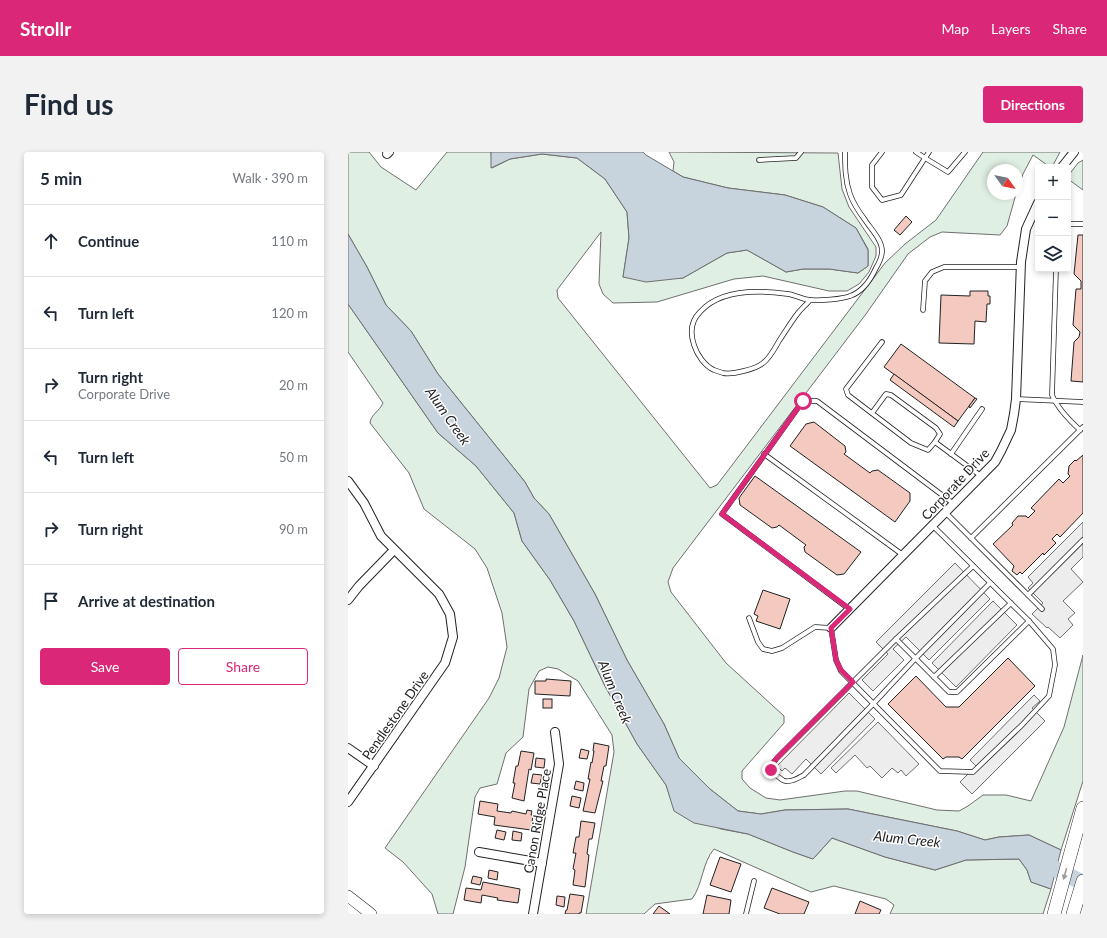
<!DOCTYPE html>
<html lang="en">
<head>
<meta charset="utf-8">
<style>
  :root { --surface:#fff; --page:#f2f2f3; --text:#1f2937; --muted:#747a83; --line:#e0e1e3; --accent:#db2777 }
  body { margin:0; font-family:Lato,sans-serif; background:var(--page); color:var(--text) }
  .controls { position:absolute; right:12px; top:12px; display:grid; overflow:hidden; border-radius:4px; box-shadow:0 2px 6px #0003 }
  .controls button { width:36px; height:36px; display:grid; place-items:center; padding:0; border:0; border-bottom:1px solid var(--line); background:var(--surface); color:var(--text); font:20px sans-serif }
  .compass { position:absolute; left:639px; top:12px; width:36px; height:36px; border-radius:50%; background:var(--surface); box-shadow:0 2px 6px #0003; rotate:123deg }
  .stop { position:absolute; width:12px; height:12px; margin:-9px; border:3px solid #db2777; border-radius:50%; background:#fff }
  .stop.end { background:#db2777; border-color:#fff; box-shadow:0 1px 4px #0008 }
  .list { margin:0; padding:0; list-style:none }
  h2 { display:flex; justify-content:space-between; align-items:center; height:52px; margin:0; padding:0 16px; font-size:17px }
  h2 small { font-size:13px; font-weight:400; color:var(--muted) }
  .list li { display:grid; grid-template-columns:26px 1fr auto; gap:12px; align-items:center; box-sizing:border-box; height:72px; padding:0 16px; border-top:1px solid var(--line) }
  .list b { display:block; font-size:15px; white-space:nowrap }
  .list p { margin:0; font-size:13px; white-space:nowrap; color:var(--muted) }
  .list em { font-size:13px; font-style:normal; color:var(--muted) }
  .actions { display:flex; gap:8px; padding:12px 16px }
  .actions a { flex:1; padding:9px 0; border:1px solid var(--accent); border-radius:4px; text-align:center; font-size:14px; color:var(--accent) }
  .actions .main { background:var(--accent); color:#fff }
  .icon { flex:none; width:22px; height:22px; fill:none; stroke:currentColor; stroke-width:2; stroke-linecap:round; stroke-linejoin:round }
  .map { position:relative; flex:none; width:735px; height:762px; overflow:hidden; border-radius:4px }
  header { display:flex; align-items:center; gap:24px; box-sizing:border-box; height:56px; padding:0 20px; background:var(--accent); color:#fff }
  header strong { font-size:19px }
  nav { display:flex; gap:22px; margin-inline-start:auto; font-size:14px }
  .intro { display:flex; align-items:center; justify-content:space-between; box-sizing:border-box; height:96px; padding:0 24px }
  h1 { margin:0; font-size:28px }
  .button { padding:10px 18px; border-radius:4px; background:var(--accent); color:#fff; font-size:14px; font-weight:700 }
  main { display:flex; gap:24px; padding:0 24px }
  aside { flex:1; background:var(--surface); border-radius:4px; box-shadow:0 2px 6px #0003 }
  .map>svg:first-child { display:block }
</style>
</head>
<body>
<header>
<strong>Strollr</strong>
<nav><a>Map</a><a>Layers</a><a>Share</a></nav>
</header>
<div class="intro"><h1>Find us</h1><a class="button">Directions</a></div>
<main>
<aside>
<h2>5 min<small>Walk · 390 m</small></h2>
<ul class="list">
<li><svg class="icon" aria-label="ahead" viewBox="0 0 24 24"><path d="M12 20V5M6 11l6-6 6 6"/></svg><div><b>Continue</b></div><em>110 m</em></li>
<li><svg class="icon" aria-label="left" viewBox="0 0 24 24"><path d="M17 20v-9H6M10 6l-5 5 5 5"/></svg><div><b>Turn left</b></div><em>120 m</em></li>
<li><svg class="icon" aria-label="right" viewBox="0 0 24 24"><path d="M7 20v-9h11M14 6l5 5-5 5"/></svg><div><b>Turn right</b><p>Corporate Drive</p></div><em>20 m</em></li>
<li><svg class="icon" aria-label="left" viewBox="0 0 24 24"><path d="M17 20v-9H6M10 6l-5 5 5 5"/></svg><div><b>Turn left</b></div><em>50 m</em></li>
<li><svg class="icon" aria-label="right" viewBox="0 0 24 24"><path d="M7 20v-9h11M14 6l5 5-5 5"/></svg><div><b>Turn right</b></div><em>90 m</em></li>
<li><svg class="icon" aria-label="arrive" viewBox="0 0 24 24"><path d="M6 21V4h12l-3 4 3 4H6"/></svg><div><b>Arrive at destination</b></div></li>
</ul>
<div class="actions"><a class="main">Save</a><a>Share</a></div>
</aside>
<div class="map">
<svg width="735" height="762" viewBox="0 0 735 762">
  <rect width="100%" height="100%" fill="#fff"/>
  <g fill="#e0efe3" stroke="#6f6f6f">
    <path d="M0 0H21L33 15 68 38 99 0H143L144 16 162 7 194 2 229 6 257 27 279 60 281 86 275 125 335 126 379 101 399 98 438 120 455 117H481L510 121 520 114V97L508 76 475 55 437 43 380 36 335 25 325 19 326 10 321 0 490 1 494 37 501 55 528 95V104L521 120 511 132 499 139H481L415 124 386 127 309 150 265 151 255 142 251 132 253 80 209 138 210 146 362 336 369 333 537 111 557 92 588 68 635 0H712L704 15H702L685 3 675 22 669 40V18H645V42H668L659 74 652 83 594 80 582 85 560 102 518 162 325 416 320 430 323 440 378 511 436 564V571L394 619V627L402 636 418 646 432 648 497 639H509L589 658 611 659 620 654 635 643H658L683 649 716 575 735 503V629L713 698 681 683 651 685 637 688 609 679 500 657 437 658 413 662 390 659 362 637 331 606 316 572 279 508 247 442 201 362 186 346 177 330 90 222 63 179 38 153 19 115 0 82Z"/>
    <path d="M735 8V38L720 27V24L730 11Z"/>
    <path d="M0 152 90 281 128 314 166 361 174 389 202 428 226 469 257 534 289 592 318 633 327 659 373 677 400 682 445 700 465 707 484 686 537 705 587 718 618 708 671 707 679 718 683 730 703 737 695 762H542L546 753 538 747 486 734 463 740 366 697C354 711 355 732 344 747L307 752 296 762H238L266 600 264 583 230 529 210 517 200 515 191 519 181 537 175 585 158 601 149 632 132 636 127 645 117 715 105 762H90L84 742 55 710 37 696 141 546 151 526 159 495 154 461 139 416 127 397 76 357 61 321 22 271C23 262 31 260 35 251L0 200Z"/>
  </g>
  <g fill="#ededed" stroke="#6f6f6f">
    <path d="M735 370V405L723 417 735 430 715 449 727 461 720 467 725 473 712 486 700 475 699 476 684 462 695 451 680 436 685 431 680 425Z"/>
    <path d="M607 411 642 447 581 508 558 485 545 497 556 508 525 539 514 528 540 502 528 490Z"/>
    <path d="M645 449 669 473 608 535 584 511Z"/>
    <path d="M501 541 527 567 473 622 458 607 444 622 437 616 434 619 429 614Z"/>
    <path d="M686 543 692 549 684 556 697 569 624 642 612 630 628 614 622 608Z"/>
    <path d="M530 570 571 612 558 624 553 618 550 621 544 616 534 626 522 614 519 616 507 603 488 621 483 616Z"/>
  </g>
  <g fill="#c7d3dd" stroke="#6f6f6f">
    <path d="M143 0H295L298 3 335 25 380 36 437 43 475 55 508 76 520 98V114L510 121 481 117H455L438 120 399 98 379 101 335 126 298 130 275 125 281 86 279 60 257 27 229 6 194 2 162 7 143 16Z"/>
    <path d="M0 82 19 115 38 153 63 179 90 222 177 330 186 346 201 362 247 442 279 508 316 572 331 606 362 637 390 659 413 662 437 658 500 657 609 679 637 688 651 685 681 683 713 698 703 737 683 730 679 718 671 707 618 708 587 718 537 705 484 686 465 707 445 700 400 682 346 671 326 659 318 633 289 592 257 534 226 469 202 428 174 389 166 361 128 314 90 281 0 152Z"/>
  </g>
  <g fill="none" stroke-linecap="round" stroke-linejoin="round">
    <path stroke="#c7d3dd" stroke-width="16" d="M688 707 735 731"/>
  </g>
  <g fill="#f3c9c0" stroke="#222">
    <path d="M558 64 564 70 552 83 546 78Z"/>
    <path d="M730 83H735V230L723 229 726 190 731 185 732 180 725 173 728 137H733V129L726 122Z"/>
    <path d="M622 139H640V144H642V152H639L638 170 627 169 626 192 591 191 593 143 622 144Z"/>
    <path d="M553 192 627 246 610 269 536 215Z"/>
    <path d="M546 222 610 269 606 275 542 228Z"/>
    <path d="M627 246 629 247 622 256 621 254Z"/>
    <path d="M466 270 497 294 498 300 496 302 522 321 524 319 530 318 562 341V349L547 370 442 294 458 272Z"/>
    <path d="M735 303V361L712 385 709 382 704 387 708 391 696 403 695 401 674 422 672 420 669 423 664 419 666 414 645 392 665 373 664 371 670 364H678L680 366 687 359 683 356 711 327 715 331 722 324 720 322 721 314 727 308 728 309Z"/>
    <path d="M407 324 513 400 496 422 489 423 457 400 456 395 458 393 431 373 429 375 424 376 392 353 391 346Z"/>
    <path d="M415 438 442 447 432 477 408 469 410 464 406 462Z"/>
    <path d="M660 506 687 534 614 607 611 605H598L595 607 540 552 568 524 598 555H611Z"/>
    <path d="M198 527 223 529 222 544 187 542V529H198Z"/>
    <rect x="195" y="547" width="9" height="9"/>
    <path d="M246 591 261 594 258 614H256L253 629H255L247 661 235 659 242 627H240L243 610 244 611 246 599H245Z"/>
    <path d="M233 597 241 599 239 607 231 606Z"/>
    <path d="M173 599 186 601 183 618 181 617 176 649 164 646 167 631H165L168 614H170Z"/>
    <path d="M188 606 197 607 196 616 187 615Z"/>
    <path d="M185 622 194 623 192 632 183 631Z"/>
    <path d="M228 629 236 631 235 639 226 637Z"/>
    <path d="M224 644 233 646 231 656 222 654Z"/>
    <path d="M132 649 150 652 149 659 163 661 164 659 178 662 179 658 184 659 183 663H185L183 678 146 673 147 665 130 662Z"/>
    <path d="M233 669 247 671 244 687H241L239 702 241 703 237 735 225 733 227 718 225 717 228 701H225L228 685H231Z"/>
    <path d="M149 678 158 680 156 688 147 686Z"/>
    <path d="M165 679 174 681 173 689 164 688Z"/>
    <path d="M372 705 393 712 383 740 362 733Z"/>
    <path d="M141 718 150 720 149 728 140 726Z"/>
    <path d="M125 724 134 726 132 733 123 731Z"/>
    <path d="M135 730 172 737 170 751 149 748 150 746 134 743 133 751 116 748 118 736 133 738Z"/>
    <path d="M424 736 461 750 456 762H432L416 756Z"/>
    <path d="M222 742 236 744 233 761H231V762H217L218 758H219Z"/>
    <path d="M359 743 383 748 381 762H355Z"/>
    <path d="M209 744 217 745 216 755 208 753Z"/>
    <path d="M512 749 533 758 531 762H507Z"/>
    <path d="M311 754 322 762H305Z"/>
  </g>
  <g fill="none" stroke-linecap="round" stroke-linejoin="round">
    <defs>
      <g id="lane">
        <path d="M534 0 524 13V35L534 48 553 43 577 6 600 20 617 0"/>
        <path d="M568 0 577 6 581 0"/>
        <path d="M411 8 448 6 453 0"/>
        <path d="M720 72H735"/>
        <path d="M708 117 704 243C710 257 721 268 732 278L735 275"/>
        <path d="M462 148C458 153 453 157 450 161 443 170 437 180 431 189 427 196 422 206 415 211 408 217 384 223 375 221 372 220 369 219 366 218 357 214 349 203 346 193 342 181 343 169 352 160 372 137 412 138 440 142 448 143 455 148 463 148 471 149 495 147 502 144 514 140 523 127 528 116 531 111 534 105 534 99 534 88 523 77 517 68 511 60 505 51 502 42 497 28 497 14 497 0"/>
        <path d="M575 158 577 129 584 120 596 115H673"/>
        <path d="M534 190 498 237 500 243 563 291 580 298 587 290 633 324"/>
        <path d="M668 247 735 250"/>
        <path d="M524 261 538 242 543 243 588 276 592 282 587 290"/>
        <path d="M416 302 555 403"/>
        <path d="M603 302 634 257"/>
        <path d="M598 361 680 443 735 388"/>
        <path d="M623 386 732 278"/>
        <path d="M625 414 548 487 601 540H609L681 469"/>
        <path d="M680 443 694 457"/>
        <path d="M501 457 374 362 455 249H469L606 352"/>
        <path d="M401 466 410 490 415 497 424 499 434 496 467 475 483 476 488 508 493 519 592 619 625 620 674 573 701 544 707 513 705 497 681 469 585 374"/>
        <path d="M548 487 429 606C421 615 421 619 432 626 434 628 438 630 441 629 446 629 452 625 456 623L526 551 567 507 642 431"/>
        <path d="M586 525 663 451"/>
        <path d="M398 762 406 729"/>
      </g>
      <g id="street">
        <path d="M39 2 41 0"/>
        <path d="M714 15 726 0"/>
        <path d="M0 329 16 351 33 384 91 442 102 462 105 485 97 511 0 650"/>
        <path d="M0 448 11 434 46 398"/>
        <path d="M483 476 647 310 653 299 663 278 666 262 668 247 673 110 678 77 690 51"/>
        <path d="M0 596 26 614"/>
        <path d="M131 700 194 711"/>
        <path d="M185 762 211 612 207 580"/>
      </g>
      <path id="secondary" d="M0 744 23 762"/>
      <g id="primary">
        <path d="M706 762 735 656"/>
        <path d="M725 762 735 729"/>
      </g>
    </defs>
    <use href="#lane" stroke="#222" stroke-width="5.5"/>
    <use href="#street" stroke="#222" stroke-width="10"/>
    <use href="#secondary" stroke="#222" stroke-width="12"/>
    <use href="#primary" stroke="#222" stroke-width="14"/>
    <use href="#lane" stroke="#fff" stroke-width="4"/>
    <use href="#street" stroke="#fff" stroke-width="8"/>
    <use href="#secondary" stroke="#fff" stroke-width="11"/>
    <use href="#primary" stroke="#fff" stroke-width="13"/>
  </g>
  <defs><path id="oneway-solid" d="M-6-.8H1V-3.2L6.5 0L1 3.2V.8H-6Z"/></defs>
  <use fill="#9c9c9c" href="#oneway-solid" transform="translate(717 722) rotate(105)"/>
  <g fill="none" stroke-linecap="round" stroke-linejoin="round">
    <path stroke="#db2777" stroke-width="5" d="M423 618 424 612 429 606 505 530 493 518 488 508 483 476 502 457 374 362 455 249"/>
  </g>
  <g text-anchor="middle" stroke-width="3" stroke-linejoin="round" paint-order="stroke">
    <g font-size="13" fill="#222" stroke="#fff">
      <text transform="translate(607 332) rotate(-47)" y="5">Corporate Drive</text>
      <text transform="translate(47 563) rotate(-55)" y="5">Pendlestone Drive</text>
      <text transform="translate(189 669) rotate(-80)" y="5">Canon Ridge Place</text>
    </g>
    <g font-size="14" font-style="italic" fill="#222" stroke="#fff">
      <text transform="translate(100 264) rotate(55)" y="5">Alum Creek</text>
      <text transform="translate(267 540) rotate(68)" y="5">Alum Creek</text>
      <text transform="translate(559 687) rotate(6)" y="5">Alum Creek</text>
    </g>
  </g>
</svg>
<div class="controls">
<button>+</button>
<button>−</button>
<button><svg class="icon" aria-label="layers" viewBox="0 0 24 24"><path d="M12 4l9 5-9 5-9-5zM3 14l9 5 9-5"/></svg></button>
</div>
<svg class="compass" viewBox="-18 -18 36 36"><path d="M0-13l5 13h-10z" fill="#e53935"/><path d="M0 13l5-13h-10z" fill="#747a83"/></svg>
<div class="stop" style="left:455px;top:249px"></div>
<div class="stop end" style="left:423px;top:618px"></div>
</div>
</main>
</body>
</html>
